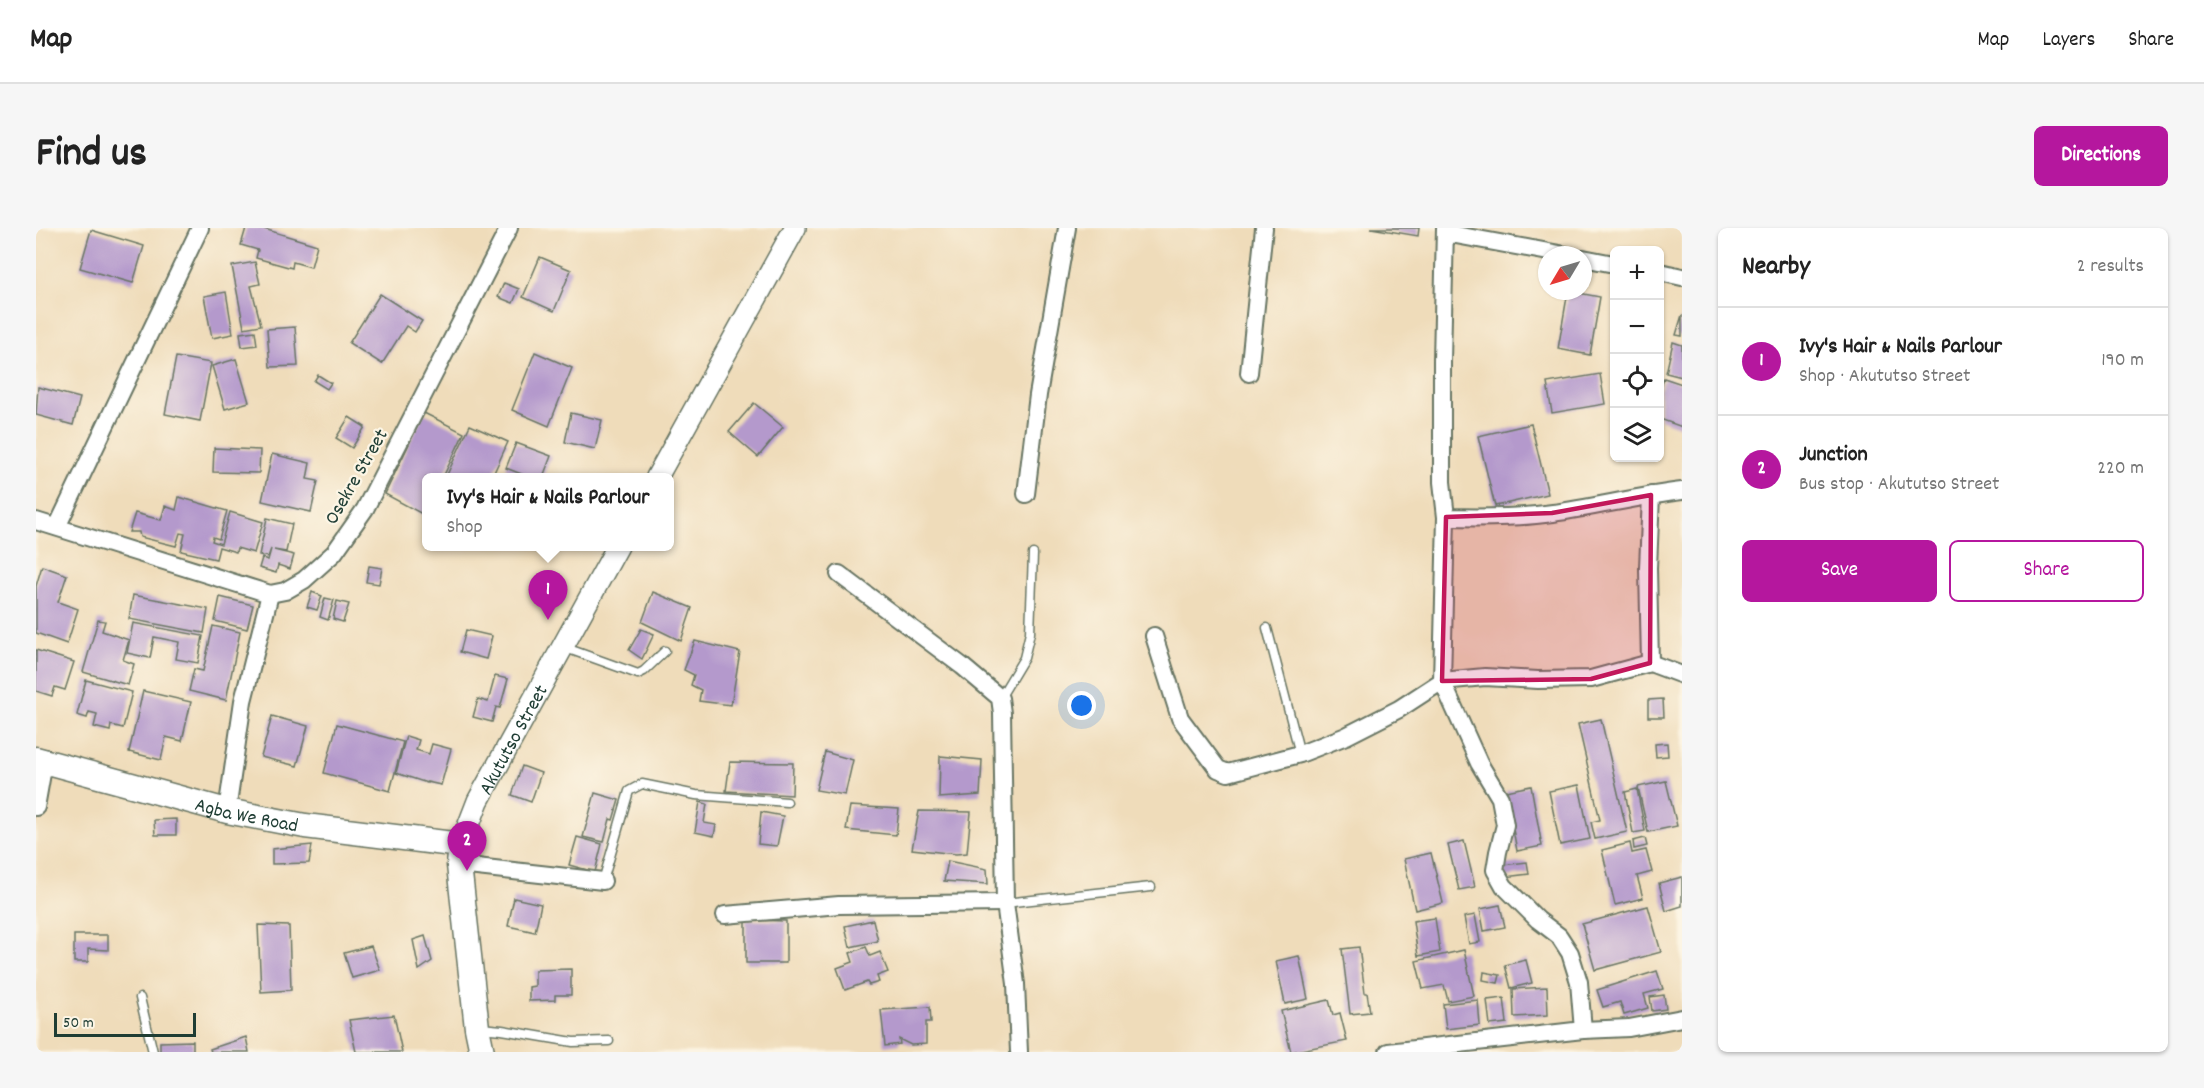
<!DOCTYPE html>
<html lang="en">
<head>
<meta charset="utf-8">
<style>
  :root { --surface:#fff; --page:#f6f6f6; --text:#222; --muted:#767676; --line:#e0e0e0; --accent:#b5179e }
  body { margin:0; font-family:Dekko,sans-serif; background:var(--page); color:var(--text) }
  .controls { position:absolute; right:18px; top:18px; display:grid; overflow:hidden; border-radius:9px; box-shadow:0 2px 4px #0004 }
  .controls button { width:54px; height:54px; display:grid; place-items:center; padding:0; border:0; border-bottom:2px solid var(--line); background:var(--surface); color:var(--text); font:30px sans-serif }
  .compass { position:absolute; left:1502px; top:18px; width:54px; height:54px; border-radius:50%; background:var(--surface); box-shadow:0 2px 4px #0004; rotate:232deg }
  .scale { position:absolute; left:18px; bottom:15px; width:142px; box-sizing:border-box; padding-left:6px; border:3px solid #1f3d34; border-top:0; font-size:16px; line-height:21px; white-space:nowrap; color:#1f3d34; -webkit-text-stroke:4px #fcf5e5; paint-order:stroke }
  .you { position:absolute; left:1046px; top:478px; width:21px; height:21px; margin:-15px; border:4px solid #fff; border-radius:50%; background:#1a73e8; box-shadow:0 0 0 9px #1a73e833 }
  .badge { display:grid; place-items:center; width:39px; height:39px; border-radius:50%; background:var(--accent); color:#fff; font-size:20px; font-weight:700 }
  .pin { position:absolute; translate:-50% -50px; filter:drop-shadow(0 2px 3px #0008) }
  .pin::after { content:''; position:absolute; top:32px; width:21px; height:18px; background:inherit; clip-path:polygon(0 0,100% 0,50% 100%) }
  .popup { position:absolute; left:386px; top:245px; width:252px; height:78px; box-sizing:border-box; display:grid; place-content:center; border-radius:9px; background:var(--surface); filter:drop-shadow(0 2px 4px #0005); font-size:20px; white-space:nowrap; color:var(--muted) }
  .popup b { font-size:22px; color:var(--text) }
  .popup::after { content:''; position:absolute; left:50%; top:100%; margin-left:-12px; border:12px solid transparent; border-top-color:var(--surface) }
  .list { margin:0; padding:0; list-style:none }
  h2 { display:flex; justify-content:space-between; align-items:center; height:78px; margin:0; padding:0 24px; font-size:26px }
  h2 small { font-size:20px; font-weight:400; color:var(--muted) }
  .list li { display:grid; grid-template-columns:39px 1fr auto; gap:18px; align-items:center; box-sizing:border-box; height:108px; padding:0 24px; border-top:2px solid var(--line) }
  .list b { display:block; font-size:22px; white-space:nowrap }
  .list p { margin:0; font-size:20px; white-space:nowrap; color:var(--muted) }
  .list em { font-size:20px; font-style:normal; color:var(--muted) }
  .actions { display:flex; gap:12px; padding:18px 24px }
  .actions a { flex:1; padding:14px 0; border:2px solid var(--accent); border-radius:9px; text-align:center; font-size:21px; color:var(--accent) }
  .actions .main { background:var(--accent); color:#fff }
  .icon { flex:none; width:33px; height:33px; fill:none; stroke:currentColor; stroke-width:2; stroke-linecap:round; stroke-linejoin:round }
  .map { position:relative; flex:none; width:1646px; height:824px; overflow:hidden; border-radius:9px }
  header { display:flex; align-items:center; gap:36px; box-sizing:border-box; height:84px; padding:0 30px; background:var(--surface); border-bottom:2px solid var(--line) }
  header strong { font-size:28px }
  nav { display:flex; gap:33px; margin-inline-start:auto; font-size:21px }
  .intro { display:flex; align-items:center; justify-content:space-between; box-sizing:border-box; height:144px; padding:0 36px }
  h1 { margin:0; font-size:42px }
  .button { padding:15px 27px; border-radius:9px; background:var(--accent); color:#fff; font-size:21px; font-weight:700 }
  main { display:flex; gap:36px; padding:0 36px }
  aside { flex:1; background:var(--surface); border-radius:9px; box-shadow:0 2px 4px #0004 }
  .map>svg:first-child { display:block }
</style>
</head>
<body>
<header>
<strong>Map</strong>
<nav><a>Map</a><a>Layers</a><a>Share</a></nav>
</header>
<div class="intro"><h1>Find us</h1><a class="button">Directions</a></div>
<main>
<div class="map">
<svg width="1646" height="824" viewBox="0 0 1646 824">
  <rect width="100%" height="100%" fill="#fcf5e5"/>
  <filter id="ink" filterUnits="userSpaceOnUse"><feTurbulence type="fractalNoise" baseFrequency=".0167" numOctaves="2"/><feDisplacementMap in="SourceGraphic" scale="12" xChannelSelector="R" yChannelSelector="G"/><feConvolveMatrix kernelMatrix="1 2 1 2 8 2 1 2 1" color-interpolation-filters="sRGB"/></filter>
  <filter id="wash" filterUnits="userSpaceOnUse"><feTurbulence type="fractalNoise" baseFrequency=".008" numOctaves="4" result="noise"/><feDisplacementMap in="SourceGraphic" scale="24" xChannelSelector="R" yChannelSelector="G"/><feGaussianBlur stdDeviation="1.35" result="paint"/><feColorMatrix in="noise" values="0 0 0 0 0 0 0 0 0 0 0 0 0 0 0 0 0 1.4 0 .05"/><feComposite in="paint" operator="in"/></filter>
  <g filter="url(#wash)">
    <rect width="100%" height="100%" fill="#efdcba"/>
    <g id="blocks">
      <g fill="#b499cc">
        <path d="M210 0H225L281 17 275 39 257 34 256 40 220 30 222 22 205 17Z"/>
        <path d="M1335 0H1383L1382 8Z"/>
        <path d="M55 2 108 18 97 55 44 40Z"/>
        <path d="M504 29 535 42 518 83 487 69Z"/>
        <path d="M219 34 224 56 215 58 225 97 208 100 196 38Z"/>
        <path d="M468 55 483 61 477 75 462 69Z"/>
        <path d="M1532 63 1564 69 1554 127 1522 121Z"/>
        <path d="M190 64 197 106 176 110 168 68Z"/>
        <path d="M344 66 386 93 379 104 370 98 346 136 313 115Z"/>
        <path d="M1646 87V108L1640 107Z"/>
        <path d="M259 99 262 138 234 139 231 101Z"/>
        <path d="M219 103 221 117 206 119 204 105Z"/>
        <path d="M1637 114 1646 117V149L1630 145Z"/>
        <path d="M499 124 536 140 513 198 476 182Z"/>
        <path d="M140 129 175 135 164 193 129 186Z"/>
        <path d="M200 131 213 174 189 181 176 138Z"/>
        <path d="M1564 146 1569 176 1516 185 1511 155Z"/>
        <path d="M282 147 295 155 291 161 278 153Z"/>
        <path d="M1628 150 1646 156V199L1624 191V162Z"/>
        <path d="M2 159 44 170 37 197 0 187Z"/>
        <path d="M718 175 747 199 722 229 693 204Z"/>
        <path d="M388 185 428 205 407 249H390V282L388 287 349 266Z"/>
        <path d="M535 185 566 192 559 221 529 214Z"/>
        <path d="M313 189 329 199 316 220 300 210Z"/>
        <path d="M1495 196 1512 266 1459 278 1442 208Z"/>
        <path d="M434 197 472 214 456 249H410Z"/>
        <path d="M480 215 515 228 507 249H493L470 240Z"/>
        <path d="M178 220 224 222 223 245 177 244Z"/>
        <path d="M236 226 274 235 271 251 282 253 275 284 226 273Z"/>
        <path d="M143 269 191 283 183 311 177 309 176 313 185 316 194 284 227 294 218 325 201 320 200 324 183 319 180 331 145 323 149 306 144 305 140 318 104 309 103 304H93L99 285 125 292 129 278 140 282Z"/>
        <path d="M231 290 256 296 250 324 238 322 258 327 254 341 242 337 240 345 223 340 226 330 232 332 235 321 232 329 223 327Z"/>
        <path d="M6 338 31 347 22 374 42 381 31 416 0 405V358Z"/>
        <path d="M333 338 346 340 343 356 330 354Z"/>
        <path d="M276 364 286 368 281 382 271 379Z"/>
        <path d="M617 364 656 380 645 413 606 394Z"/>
        <path d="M97 367 172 381 168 405 93 391Z"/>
        <path d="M184 369 217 377 211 401 179 393Z"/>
        <path d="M289 370 298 372 292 392 284 389Z"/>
        <path d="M301 373 313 376 307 394 297 391Z"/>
        <path d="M62 392 69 393 66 403 93 412 87 432 98 436 92 457 47 444Z"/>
        <path d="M97 395 167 408 162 435 140 431 143 414 118 409 114 430 91 425Z"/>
        <path d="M177 398 204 404 190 472 153 463 158 441 167 443Z"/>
        <path d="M605 401 618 406 606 431 593 422Z"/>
        <path d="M430 402 456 408 450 431 424 424Z"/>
        <path d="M659 413 704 424 695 477 663 473 665 462 655 457 658 447 648 442Z"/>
        <path d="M0 422 38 434 29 462 19 459 16 468 0 463Z"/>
        <path d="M459 448 472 451 464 480 460 479 456 494 437 489 442 471 452 474Z"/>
        <path d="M50 452 96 464 87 500 75 497 74 503 58 499 61 486 53 484 51 490 41 487Z"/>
        <path d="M107 463 155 474 146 513 130 509 125 532 93 524Z"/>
        <path d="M1627 471 1628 489H1612V472Z"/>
        <path d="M236 488 272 498 261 538 225 529Z"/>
        <path d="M1565 491 1591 604 1559 611 1555 594 1564 592 1542 496Z"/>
        <path d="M301 496 367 514 354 563 288 545Z"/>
        <path d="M370 508 383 512 380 522 393 526 396 516 415 521 405 557 391 554V555L360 545Z"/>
        <path d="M1631 515 1632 528 1620 529 1619 516Z"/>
        <path d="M789 524 817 532 809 567 780 562Z"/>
        <path d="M904 528 946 532 944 567 903 570Z"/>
        <path d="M694 534 757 535 756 567 690 563Z"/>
        <path d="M486 538 505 545 495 574 476 567Z"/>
        <path d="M1630 553 1641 598 1612 604 1602 559Z"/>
        <path d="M1543 557 1554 611 1524 617 1513 563Z"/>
        <path d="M1495 558 1506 618 1481 623 1470 563Z"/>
        <path d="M1601 561 1609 603 1597 605 1589 564Z"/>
        <path d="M559 565 583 572 577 592 574 591 568 614 547 609Z"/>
        <path d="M664 574 671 576 668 595 680 597 678 608 659 604Z"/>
        <path d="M814 578 863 581 860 607 810 602Z"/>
        <path d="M883 583 935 584 931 625 920 626 876 621Z"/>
        <path d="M725 584 747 588 741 618 722 616Z"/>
        <path d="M140 591V607H119L118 592Z"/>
        <path d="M541 609 566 616 559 644 533 637Z"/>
        <path d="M1609 610 1611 618 1598 621 1597 613Z"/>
        <path d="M1428 613 1439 659 1423 662 1412 617Z"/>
        <path d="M1594 615 1596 625 1610 622 1616 644 1601 648 1607 670 1579 677 1566 622Z"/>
        <path d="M276 617 273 635 236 636V621Z"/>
        <path d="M1395 625 1407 675 1379 682 1368 631Z"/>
        <path d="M912 633 951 641 952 656 908 653Z"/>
        <path d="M1491 634 1493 646 1469 649 1467 637Z"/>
        <path d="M1646 649V678L1630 683 1623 655Z"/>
        <path d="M478 670 505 676 499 704 472 698Z"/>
        <path d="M1464 677 1469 699 1448 703 1444 681Z"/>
        <path d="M1612 678 1625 724 1559 742 1546 696Z"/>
        <path d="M1439 687 1444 714 1433 716 1428 689Z"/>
        <path d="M1399 690 1404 724 1382 728 1377 693Z"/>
        <path d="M710 692 750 693V735H710Z"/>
        <path d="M837 692 842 713 814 719 809 698Z"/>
        <path d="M222 697 253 698 255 762 225 764Z"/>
        <path d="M38 707H72V722L52 721V734H38Z"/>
        <path d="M389 708 396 733 383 742 377 712Z"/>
        <path d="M335 718 344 742 316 750 308 725Z"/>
        <path d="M830 719 834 728 844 724 852 744 841 748 843 754 833 757 831 754 809 762 801 740 817 734 814 725Z"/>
        <path d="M1323 719 1329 765H1331L1334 784 1314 786 1306 721Z"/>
        <path d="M1428 722 1438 768 1412 773 1408 757 1387 761 1380 733Z"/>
        <path d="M1263 728 1272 771 1249 776 1240 733Z"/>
        <path d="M1490 732 1496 755 1475 760 1469 737Z"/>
        <path d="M535 741V767H519V772L493 773V759L499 758V742Z"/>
        <path d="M1621 743 1627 761 1608 766 1612 780 1588 787 1584 774 1567 779 1561 762Z"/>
        <path d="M1448 744 1464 747 1462 755 1447 752Z"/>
        <path d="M1511 759 1512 787 1478 789 1477 761Z"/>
        <path d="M1628 767 1630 781 1616 783 1614 769Z"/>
        <path d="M1468 770 1471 795 1454 797 1451 772Z"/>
        <path d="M1293 772 1297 787 1304 785 1311 813 1255 824 1245 783Z"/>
        <path d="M1442 772 1444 797 1410 801 1407 776Z"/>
        <path d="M894 779 895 794H890V816L875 817 863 811 864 816 849 818 845 782Z"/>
        <path d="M358 787 366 824H320L313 792Z"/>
        <path d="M210 809 213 824H175L174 821Z"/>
        <path d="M157 813V824H124V814Z"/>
      </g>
    </g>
  </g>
  <g filter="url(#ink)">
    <use href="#blocks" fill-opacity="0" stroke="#687563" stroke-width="1.5"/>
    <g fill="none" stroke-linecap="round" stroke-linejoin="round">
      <defs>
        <g id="service">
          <path d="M1231 400 1264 526"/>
          <path d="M527 419 602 446 608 443 629 423"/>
          <path d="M964 470 988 430 994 405 997 326"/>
          <path d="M567 653 593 563 606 556 660 567 751 574"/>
          <path d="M969 675 1115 659"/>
          <path d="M104 770 117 824"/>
          <path d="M444 800 466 802 537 814 573 813"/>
        </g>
        <g id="minor">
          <path d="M1409 0 1406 133V254L1410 289C1445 290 1482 290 1517 285 1560 279 1603 268 1646 263"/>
          <path d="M1409 5 1529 27"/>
          <path d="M1547 30 1578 36"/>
          <path d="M1624 44 1646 49"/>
          <path d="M1213 145 1228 0"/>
          <path d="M990 266 1002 167 1031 0"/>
          <path d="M1410 289 1406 453 1443 535 1464 570 1469 597 1462 624 1459 642 1468 658 1502 692 1523 708 1534 725 1543 754 1547 802"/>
          <path d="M0 293 234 366 249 363 268 352 298 325 329 281 473 0"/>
          <path d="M21 299 164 0"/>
          <path d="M803 346 926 438 964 470 966 485 969 675 980 756 983 824"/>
          <path d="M1118 408 1144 490 1182 541 1192 545 1264 526 1310 508 1363 481 1406 453 1449 449 1502 452 1555 451 1614 435 1646 447"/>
          <path d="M1614 435 1612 340 1615 267"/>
          <path d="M0 579 8 534"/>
          <path d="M191 583 207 473 234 366"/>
          <path d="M423 637 567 653"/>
          <path d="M689 687 803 677 969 675"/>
          <path d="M1352 824 1547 802 1593 800 1646 790"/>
        </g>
        <g id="tertiary">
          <path d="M621 249 759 0"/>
          <path id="s1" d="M425 617 442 573 582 318"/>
        </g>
        <g id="secondary">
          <path id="s2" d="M0 531 191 583 269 598 425 617 423 637 441 800 446 824"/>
        </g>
      </defs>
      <use href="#service" stroke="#687563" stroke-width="11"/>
      <use href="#minor" stroke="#687563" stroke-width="20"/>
      <use href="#tertiary" stroke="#687563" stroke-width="24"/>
      <use href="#secondary" stroke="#687563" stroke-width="27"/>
      <use href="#service" stroke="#fff" stroke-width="8"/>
      <use href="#minor" stroke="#fff" stroke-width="16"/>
      <use href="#tertiary" stroke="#fff" stroke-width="21"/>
      <use href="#secondary" stroke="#fff" stroke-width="24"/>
    </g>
  </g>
  <path fill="#c2185b" fill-opacity="0.2" stroke="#c2185b" stroke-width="4.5" stroke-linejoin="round" d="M1615 267 1614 435 1555 451 1406 453 1410 289 1516 285Z"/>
  <g text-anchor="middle" stroke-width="4.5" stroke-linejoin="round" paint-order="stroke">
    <g font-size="20" fill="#1f3d34" stroke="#fcf5e5">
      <text transform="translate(319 248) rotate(-60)" y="7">Osekre Street</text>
      <text dy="7" stroke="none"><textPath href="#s1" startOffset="118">Akututso Street</textPath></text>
      <text dy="7" stroke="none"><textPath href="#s2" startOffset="218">Agba We Road</textPath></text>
    </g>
  </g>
</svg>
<div class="controls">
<button>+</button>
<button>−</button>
<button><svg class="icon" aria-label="locate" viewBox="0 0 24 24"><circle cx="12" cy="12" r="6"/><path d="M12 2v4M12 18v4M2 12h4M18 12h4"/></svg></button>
<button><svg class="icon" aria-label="layers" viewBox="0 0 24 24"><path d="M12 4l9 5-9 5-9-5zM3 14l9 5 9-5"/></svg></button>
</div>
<svg class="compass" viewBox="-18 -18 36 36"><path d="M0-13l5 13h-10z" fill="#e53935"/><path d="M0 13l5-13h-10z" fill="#767676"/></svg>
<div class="scale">50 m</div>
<div class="you"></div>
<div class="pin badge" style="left:512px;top:392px">1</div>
<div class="popup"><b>Ivy's Hair &amp; Nails Parlour</b>Shop</div>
<div class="pin badge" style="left:431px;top:643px">2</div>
</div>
<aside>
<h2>Nearby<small>2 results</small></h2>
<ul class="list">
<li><span class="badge">1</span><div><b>Ivy's Hair &amp; Nails Parlour</b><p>Shop · Akututso Street</p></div><em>190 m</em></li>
<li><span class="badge">2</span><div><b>Junction</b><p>Bus stop · Akututso Street</p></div><em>220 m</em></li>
</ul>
<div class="actions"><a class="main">Save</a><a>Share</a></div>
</aside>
</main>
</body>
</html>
